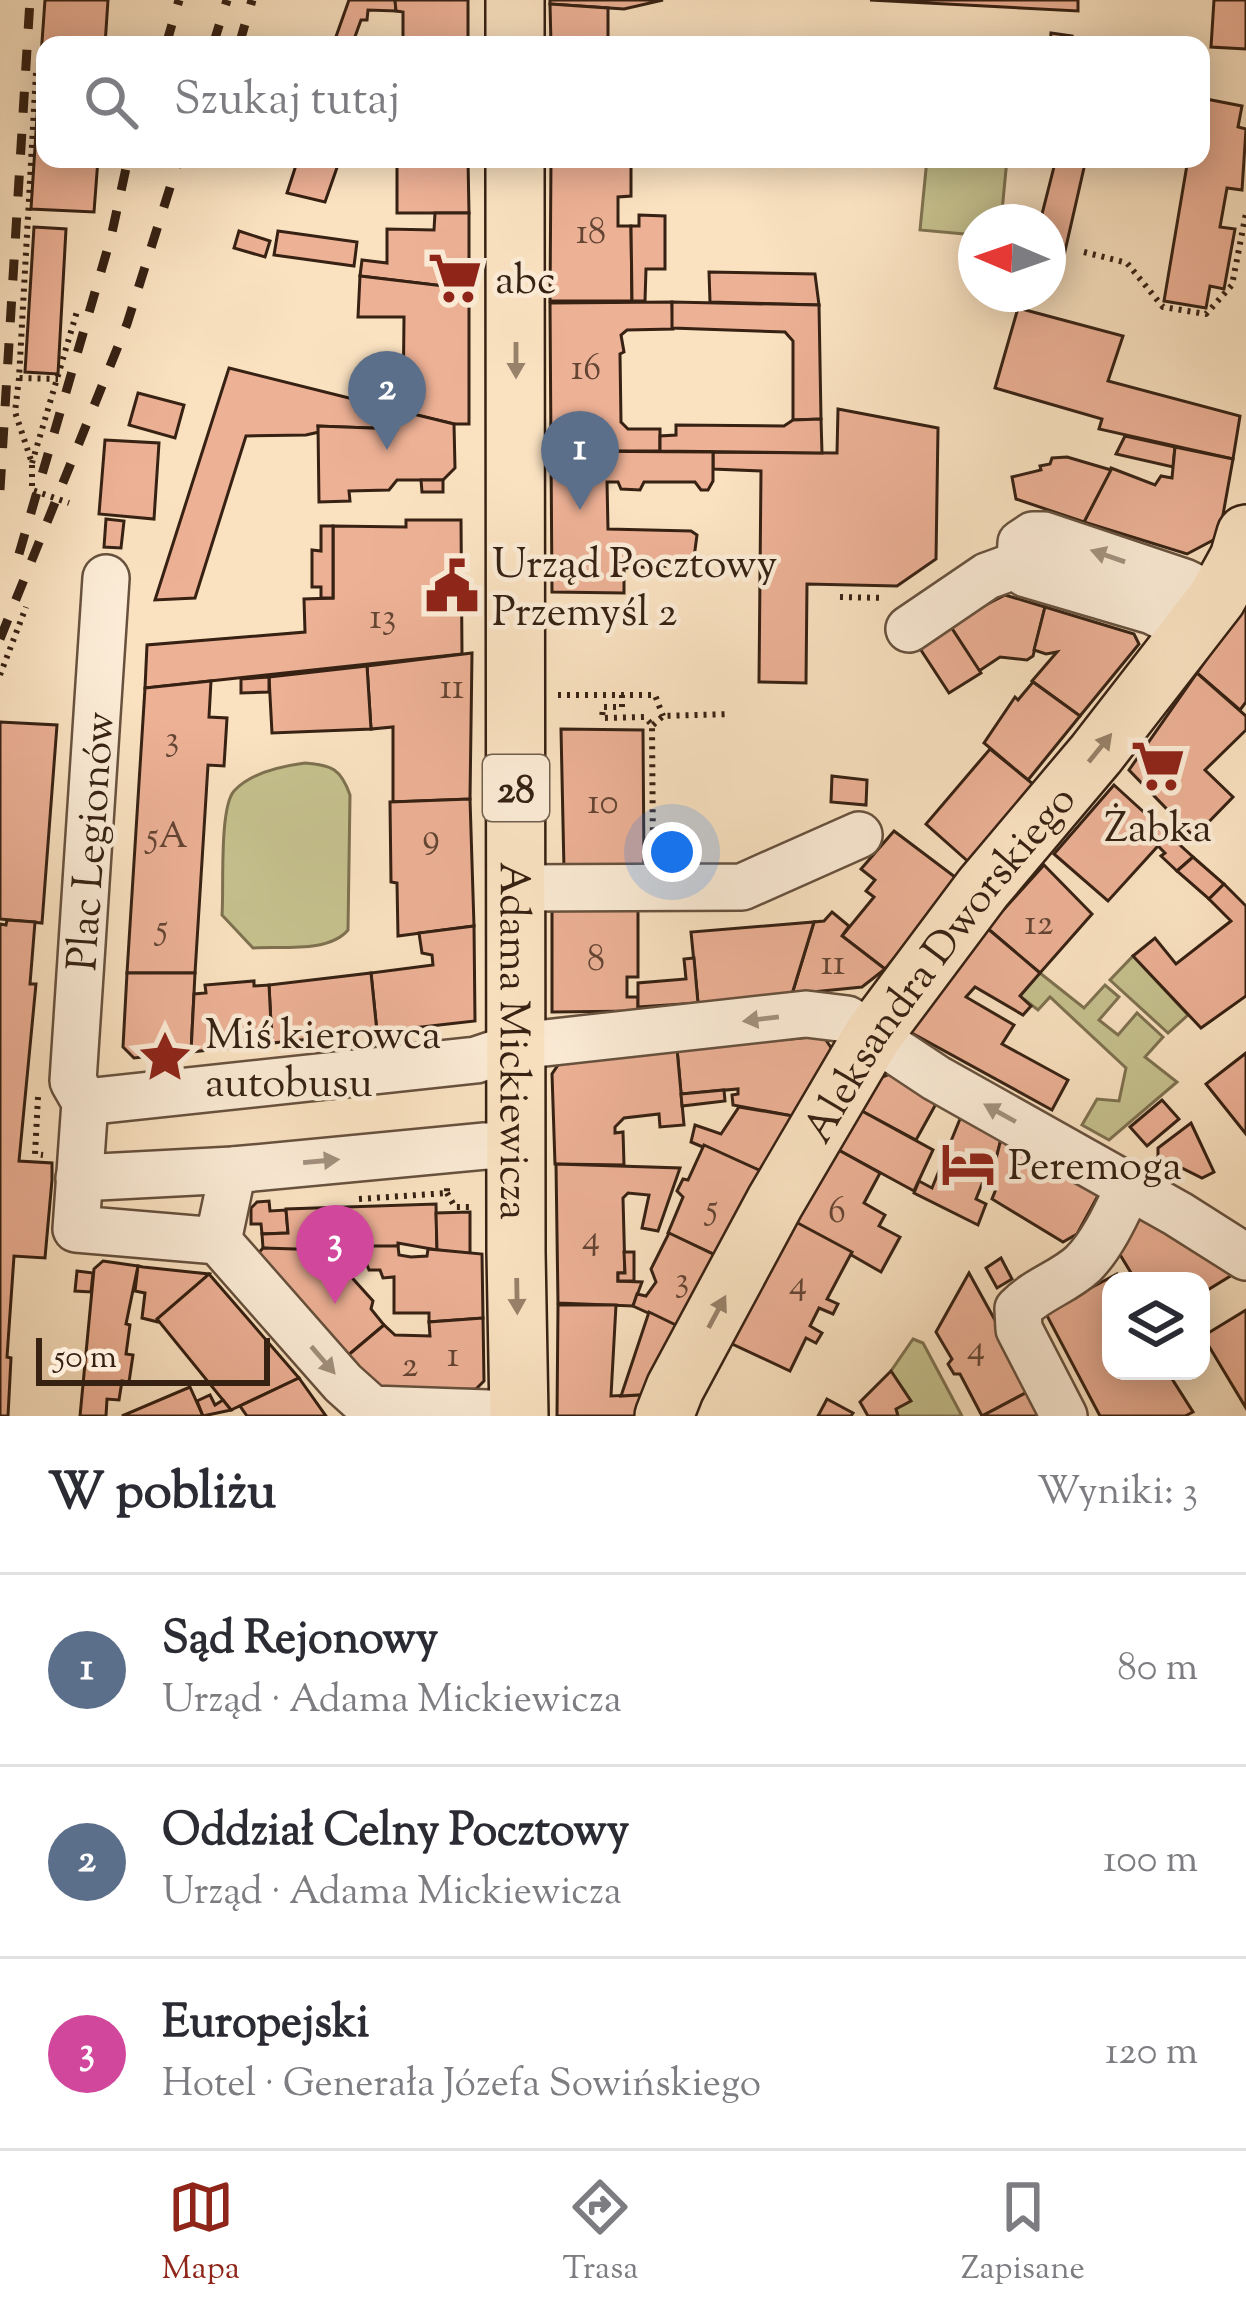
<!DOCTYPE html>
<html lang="pl">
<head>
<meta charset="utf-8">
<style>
  :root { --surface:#fff; --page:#f7f7f7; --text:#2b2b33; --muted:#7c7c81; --line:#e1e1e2; --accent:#8f2418 }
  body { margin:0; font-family:"Sorts Mill Goudy",serif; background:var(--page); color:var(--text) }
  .controls { position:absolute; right:36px; bottom:36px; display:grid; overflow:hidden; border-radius:24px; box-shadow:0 6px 30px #0003 }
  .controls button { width:108px; height:108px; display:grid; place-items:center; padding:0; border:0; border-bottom:3px solid var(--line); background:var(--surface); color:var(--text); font:60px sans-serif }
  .compass { position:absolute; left:958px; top:204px; width:108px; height:108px; border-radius:50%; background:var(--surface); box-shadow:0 6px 30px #0003; rotate:272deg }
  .scale { position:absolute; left:36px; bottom:30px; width:234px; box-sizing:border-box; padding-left:12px; border:6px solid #362113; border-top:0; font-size:33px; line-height:42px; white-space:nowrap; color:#362113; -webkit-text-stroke:9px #fcecd7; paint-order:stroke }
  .you { position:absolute; left:672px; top:852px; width:42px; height:42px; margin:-30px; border:9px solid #fff; border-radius:50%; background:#1a73e8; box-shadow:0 0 0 18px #1a73e833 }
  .badge { display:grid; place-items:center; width:78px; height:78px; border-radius:50%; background:var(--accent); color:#fff; font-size:39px; font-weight:700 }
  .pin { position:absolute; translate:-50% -99px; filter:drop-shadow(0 3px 6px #0008) }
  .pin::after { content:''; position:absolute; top:63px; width:42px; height:36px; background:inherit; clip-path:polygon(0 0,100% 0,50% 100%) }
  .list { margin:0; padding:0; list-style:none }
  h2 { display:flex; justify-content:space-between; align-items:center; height:156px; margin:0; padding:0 48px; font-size:51px }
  h2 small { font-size:39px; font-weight:400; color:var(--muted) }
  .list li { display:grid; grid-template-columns:78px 1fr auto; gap:36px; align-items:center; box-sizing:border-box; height:192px; padding:0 48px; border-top:3px solid var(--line) }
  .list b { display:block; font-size:45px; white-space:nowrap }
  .list p { margin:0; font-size:39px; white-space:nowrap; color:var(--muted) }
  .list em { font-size:39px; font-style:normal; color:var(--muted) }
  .icon { flex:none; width:66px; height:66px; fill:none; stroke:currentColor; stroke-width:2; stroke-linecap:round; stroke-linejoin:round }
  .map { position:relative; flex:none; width:1246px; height:1416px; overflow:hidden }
  .search { position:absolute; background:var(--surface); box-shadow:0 6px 30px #0003; left:36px; right:36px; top:36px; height:132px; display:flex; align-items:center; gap:30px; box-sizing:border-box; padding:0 42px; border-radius:24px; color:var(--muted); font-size:45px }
  .sheet { height:732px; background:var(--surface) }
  nav { display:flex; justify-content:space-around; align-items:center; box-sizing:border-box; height:168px; border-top:3px solid var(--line); background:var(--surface); font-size:33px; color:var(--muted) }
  nav a { display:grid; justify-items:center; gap:6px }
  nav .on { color:var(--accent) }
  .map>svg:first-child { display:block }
</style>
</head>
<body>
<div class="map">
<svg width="1246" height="1416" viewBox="0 0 1246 1416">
  <rect width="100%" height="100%" fill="#fae2c1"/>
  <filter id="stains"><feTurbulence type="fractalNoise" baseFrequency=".00167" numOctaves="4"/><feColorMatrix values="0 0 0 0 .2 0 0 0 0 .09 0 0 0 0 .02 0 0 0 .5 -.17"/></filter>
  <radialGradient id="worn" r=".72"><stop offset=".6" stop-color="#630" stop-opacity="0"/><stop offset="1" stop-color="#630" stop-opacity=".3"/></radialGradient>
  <g fill="#c5c18e" stroke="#7e7150" stroke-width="3">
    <path d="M927 159H1007L1001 222H976V235L920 230Z"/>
    <path d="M305 763C332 765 341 769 350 795L348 930C329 953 281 946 253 948L222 915C224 890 219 808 234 791 251 772 282 766 305 763Z"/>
    <path d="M1133 956 1188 1015 1168 1033 1110 980Z"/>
    <path d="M1040 973 1084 1008 1105 985 1119 997 1099 1020 1118 1035 1137 1013 1163 1037 1145 1057 1177 1082 1109 1140 1082 1125 1097 1099 1119 1101 1126 1068 1050 997 1038 1010 1020 996Z"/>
    <path d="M913 1339 923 1343 962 1416H898L896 1409 910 1400 891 1371Z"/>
  </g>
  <g fill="#edb196" stroke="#362113" stroke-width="3">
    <path d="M45 0H108L105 45H45V70H40Z"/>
    <path d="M349 0H395L396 11 368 10 367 20H361L352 45H333Z"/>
    <path d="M395 0H468V45H403V12L396 11Z"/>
    <path d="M550 0H663L624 9 550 4Z"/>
    <path d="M870 0H1078V11Z"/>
    <path d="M1214 0H1246V49L1211 47Z"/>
    <path d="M550 4 608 8V45H551Z"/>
    <path d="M1051 33 1072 36 1070 45H1050Z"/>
    <path d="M40 70H45V159H98L94 212 31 209Z"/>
    <path d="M1201 98 1242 106 1238 127 1246 129 1242 190 1227 188 1220 227 1235 229 1224 289 1210 286 1206 308 1164 301 1188 159H1201Z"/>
    <path d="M298 159H340L325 202 287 193Z"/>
    <path d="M397 159H468L469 213H397Z"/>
    <path d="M551 159H631V196L618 197V226H631L632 301H550Z"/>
    <path d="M1056 159H1086L1060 273 1048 270V222H1040Z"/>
    <path d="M435 213H469V289L360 276 362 260 387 263V229L434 230Z"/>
    <path d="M639 215 665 216V269H646L645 301H632L631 226H639Z"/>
    <path d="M34 227 66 229 58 374 25 372Z"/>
    <path d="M239 231 270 241 265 257 234 248Z"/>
    <path d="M278 231 357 242 354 266 274 255Z"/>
    <path d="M709 272 815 274 819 305 710 302Z"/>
    <path d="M360 276 469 289V424H454L403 412 404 317H358Z"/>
    <path d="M672 302 673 329 627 330 621 335 624 352 620 354 621 422 628 429H660V451H551L550 303Z"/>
    <path d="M672 302 819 305 821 419 793 420V341L785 332 672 328Z"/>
    <path d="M1018 308 1123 336 1108 381 1240 416 1233 459 1099 429 1102 419 995 388Z"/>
    <path d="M229 368 397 410V429L318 426 319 432 306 435 246 436 195 598 155 600Z"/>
    <path d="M138 393 184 405 175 438 129 425Z"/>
    <path d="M838 409 938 428 936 559 897 586 807 584 806 683 759 682 761 471 713 469V452L837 453Z"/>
    <path d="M397 410 454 424 455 468 443 480H397L389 490 349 491 350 501 319 502 318 426 397 429Z"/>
    <path d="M821 419 822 453 660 451V436L676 435V425L784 426 793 420Z"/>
    <path d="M1125 436 1175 447 1173 467 1116 454Z"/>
    <path d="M105 440 159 443 154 519 99 514Z"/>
    <path d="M1175 447 1233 459 1219 537 1187 554 1084 522 1111 468 1155 485 1161 476 1172 478Z"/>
    <path d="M551 451 713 452V481L708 490H701L695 482H644L640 490 621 489 618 482H607L608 529 691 531 697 535 693 565 624 568V593L552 592Z"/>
    <path d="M1067 457 1111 470 1084 522 1016 499 1012 477 1041 470 1040 466 1050 464 1052 458Z"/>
    <path d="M421 480H443V492H422Z"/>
    <path d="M106 519 124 521 121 548 104 547Z"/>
    <path d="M406 520H461L462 654 145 688 147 645 305 632 304 599 333 598V526L406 527Z"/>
    <path d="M321 526H333V598H321V587H312V550L321 551Z"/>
    <path d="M1005 595 1045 607 1033 656 1027 660 1000 657 979 671 949 624Z"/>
    <path d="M1246 603V702L1240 710 1197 673Z"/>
    <path d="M1045 607 1134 634 1139 644 1080 716 1032 681 1057 652 1046 654 1034 650Z"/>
    <path d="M949 624 981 673 949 693 917 644Z"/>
    <path d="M472 653 470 799 393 802V727L371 729 367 666Z"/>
    <path d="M367 666 371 729 272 733 269 677Z"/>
    <path d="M1197 673 1246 716V730L1205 770 1233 797 1194 837 1129 770Z"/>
    <path d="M269 677V692L241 693V679Z"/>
    <path d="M211 681 209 717 227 718 224 766 208 765 195 973H127L145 688Z"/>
    <path d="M1033 682 1080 716 1028 780 984 743 1015 697 1018 700Z"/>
    <path d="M0 722 57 725 42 923 0 919Z"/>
    <path d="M561 729 643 730 644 869 564 870Z"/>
    <path d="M990 749 1039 789 972 865 926 824Z"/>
    <path d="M832 776 867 780 866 805 831 802Z"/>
    <path d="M1114 785 1193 857 1177 871 1161 856 1165 853 1158 846 1108 901 1054 854Z"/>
    <path d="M470 799 474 926 398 936 397 883 391 882 390 802Z"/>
    <path d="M894 831 959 880 885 969 842 936 874 897 866 891 875 880 861 869Z"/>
    <path d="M1193 857 1224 884 1209 899 1177 871Z"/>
    <path d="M1044 865 1092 914 1040 973 987 928Z"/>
    <path d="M1224 884 1246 906V996L1201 1028 1133 956 1155 938 1176 964 1231 921 1209 899Z"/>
    <path d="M638 903V977H627V997H638V1011L552 1012V904Z"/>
    <path d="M832 912 849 926 842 936 885 969 862 987 792 994 814 922 824 921Z"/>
    <path d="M7 920 35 922 30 984H36L19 1161 52 1163V1180L45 1258 14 1256 7 1357 11 1358 8 1416H0V924L6 925Z"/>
    <path d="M814 922 792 994 698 1003 691 932Z"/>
    <path d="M474 926 475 1021 377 1032 371 973 433 965 432 955 422 953 419 933Z"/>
    <path d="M987 928 1040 973 1020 996 1031 1006 1023 1015 975 987 966 997 1014 1025 1002 1044 1068 1080 1052 1110 910 1032Z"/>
    <path d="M694 958 698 1003 638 1007V983L686 979 684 959Z"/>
    <path d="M127 973H195L191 1052 134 1058 123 1047Z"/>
    <path d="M371 973 377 1032 272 1043 269 985Z"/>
    <path d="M254 981V986L269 985 272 1043 191 1052 194 994 206 993 205 985Z"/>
    <path d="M823 1036 832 1049 793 1116 733 1105 732 1095 738 1094V1089L681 1094 677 1049Z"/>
    <path d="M677 1049 684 1125 660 1127 659 1114 624 1118 615 1127V1133L623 1132 624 1165 555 1164 552 1074 562 1059Z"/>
    <path d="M1246 1053V1134L1206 1084Z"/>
    <path d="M890 1074 937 1102 916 1140 860 1110 882 1077Z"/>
    <path d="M724 1090 725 1101 682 1106 681 1094Z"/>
    <path d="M1162 1100 1179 1119 1147 1146 1130 1127Z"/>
    <path d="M739 1107 793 1116 760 1171 691 1142 695 1125 721 1134Z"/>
    <path d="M860 1110 933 1150 914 1191 835 1148Z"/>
    <path d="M962 1114 1002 1135 991 1179 986 1174 976 1199 986 1204 978 1225 914 1193 919 1181 932 1188Z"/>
    <path d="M1191 1123 1214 1172 1202 1178 1158 1156V1148Z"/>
    <path d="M1002 1135 1100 1192 1077 1234 1063 1242 992 1199 996 1189 991 1179Z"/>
    <path d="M704 1145 761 1171 720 1257 668 1233 683 1197 677 1191 683 1179 688 1180Z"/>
    <path d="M833 1147 880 1173 864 1203 885 1215 879 1226 900 1237 881 1272 792 1221Z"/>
    <path d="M556 1164 680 1168 658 1231 642 1228 649 1195 628 1193 623 1198 625 1273H618V1281L642 1282 633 1306 558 1303Z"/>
    <path d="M269 1201 270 1211 286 1210 288 1233 262 1234 261 1224H251V1208L257 1202Z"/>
    <path d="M436 1204 437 1250 398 1243V1246L317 1252 263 1248 262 1234 288 1233 286 1209Z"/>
    <path d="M470 1212V1254L437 1250 436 1213Z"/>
    <path d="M1140 1216 1237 1272 1201 1294V1281H1136L1119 1253Z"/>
    <path d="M794 1221 852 1252 827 1299 838 1304 833 1314 819 1308 810 1326 822 1333 816 1343 806 1338 790 1371 728 1342Z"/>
    <path d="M669 1233 719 1257 683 1329 633 1306 637 1294 646 1296 656 1282 651 1269Z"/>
    <path d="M361 1246H398L399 1255 411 1257 427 1256 428 1249 482 1254 483 1318 429 1322V1313H394V1277L383 1278 380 1270H369L367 1265 360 1263Z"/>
    <path d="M263 1248 327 1250 373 1301 371 1309 384 1325 346 1357 255 1257Z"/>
    <path d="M624 1252H634V1281H618V1273H625Z"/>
    <path d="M1001 1258 1012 1279 997 1288 986 1268Z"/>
    <path d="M103 1261 138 1266 126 1324 130 1325 126 1354 133 1355 129 1382 122 1381 119 1400 107 1399 106 1416H80L94 1269Z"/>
    <path d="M138 1266 143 1267 209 1274 158 1322 142 1318 145 1293 135 1291Z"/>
    <path d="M77 1271 93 1273 91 1292 75 1291Z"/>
    <path d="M969 1273 1033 1389 982 1416 960 1374H954L948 1364 952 1359 936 1332Z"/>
    <path d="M209 1274 299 1378 231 1410 157 1319Z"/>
    <path d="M1117 1274 1121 1281H1111V1371H1167L1193 1412 1185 1416H1100L1045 1312Z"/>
    <path d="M558 1305H616L611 1396 654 1394 643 1416H557Z"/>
    <path d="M1246 1310V1408L1207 1343 1201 1347V1328L1205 1335Z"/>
    <path d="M649 1312 684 1329 654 1394 621 1396Z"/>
    <path d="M483 1318 484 1381 476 1389 384 1391 346 1357 384 1325 395 1335 430 1336 429 1322Z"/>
    <path d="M891 1371 911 1401 896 1409 898 1416H868L860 1402Z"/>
    <path d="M299 1378 326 1416H247L240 1406Z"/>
    <path d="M190 1387 203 1416H122Z"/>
    <path d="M1033 1389 1046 1416H982Z"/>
    <path d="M210 1395 215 1405 223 1400 231 1410 203 1416 197 1401Z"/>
    <path d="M827 1399 853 1413 851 1416H818Z"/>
  </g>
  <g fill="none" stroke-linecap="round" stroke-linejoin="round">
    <defs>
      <g id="minor">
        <path d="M106 578 73 1081 85 1102 76 1229 218 1241 233 1170"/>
        <path d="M909 629 987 576 1020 564"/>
        <path d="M1192 631 1152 611 1026 574 1020 564 1021 543 1033 535H1044L1184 582 1217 598"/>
        <path d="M516 888 742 887 859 835"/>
        <path d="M85 1102 476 1060 518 1046 806 1014 847 1019 936 1078 1178 1214 1246 1257"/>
        <path d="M79 1178 233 1170 485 1146 516 1147"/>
        <path d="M218 1241 343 1383 372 1409 519 1414"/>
        <path d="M1064 1416 1019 1329 1018 1309C1037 1289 1064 1282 1083 1264 1103 1244 1117 1212 1129 1187"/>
      </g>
      <g id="major">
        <path d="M515 0V45"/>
        <path id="s1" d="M515 159 516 1252 519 1416"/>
        <path id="s2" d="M664 1416 675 1388 775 1202 873 1035 983 888 1096 754 1217 598 1239 558 1246 534"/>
      </g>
    </defs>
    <use href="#minor" stroke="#67513e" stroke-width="50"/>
    <use href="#major" stroke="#362113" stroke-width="62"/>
    <g stroke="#362113" stroke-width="6" stroke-dasharray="3 6" stroke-linecap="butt">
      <path d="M36 73 19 378 58 379"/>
      <path d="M1084 252 1127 263 1163 307 1206 314 1232 285 1246 213"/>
      <path d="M19 378 15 412 32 463V490L69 503"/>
      <path d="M32 463 78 308"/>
      <path d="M840 597 885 598"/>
      <path d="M0 675 26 607"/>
      <path d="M558 695H655L663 716"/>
      <path d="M622 695V707H603L602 718 645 717 652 725 653 853"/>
      <path d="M653 725 663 716 730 714"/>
      <path d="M38 1097 35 1154 43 1155"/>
      <path d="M447 1193 455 1207H473"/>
      <path d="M359 1199 447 1193V1187"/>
    </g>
    <use href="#minor" stroke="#fcecd7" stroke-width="45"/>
    <use href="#major" stroke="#fae2c1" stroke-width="57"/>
    <g stroke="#362113" stroke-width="9" stroke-dasharray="21 21" stroke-linecap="butt">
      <path d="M166 45 179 0"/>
      <path d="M213 45 227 0"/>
      <path d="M239 45 252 0"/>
      <path d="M0 490 30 0"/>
      <path d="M19 554 111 237 128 159"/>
      <path d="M0 639 127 324 179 159"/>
    </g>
  </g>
  <defs><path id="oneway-solid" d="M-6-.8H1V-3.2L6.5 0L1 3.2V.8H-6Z" transform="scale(3)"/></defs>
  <g fill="#98826a">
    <use href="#oneway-solid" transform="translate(516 360) rotate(90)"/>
    <use href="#oneway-solid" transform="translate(1100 748) rotate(-51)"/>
    <use href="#oneway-solid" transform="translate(517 1296) rotate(89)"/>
    <use href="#oneway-solid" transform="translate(717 1312) rotate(-62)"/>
  </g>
  <g fill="#a3917f">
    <use href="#oneway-solid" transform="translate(1108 556) rotate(-161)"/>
    <use href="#oneway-solid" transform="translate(761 1019) rotate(173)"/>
    <use href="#oneway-solid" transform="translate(1000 1113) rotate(-151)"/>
    <use href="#oneway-solid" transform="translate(321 1161) rotate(-5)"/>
    <use href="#oneway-solid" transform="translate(323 1360) rotate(49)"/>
  </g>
  <defs>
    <symbol id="supermarket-bare" viewBox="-9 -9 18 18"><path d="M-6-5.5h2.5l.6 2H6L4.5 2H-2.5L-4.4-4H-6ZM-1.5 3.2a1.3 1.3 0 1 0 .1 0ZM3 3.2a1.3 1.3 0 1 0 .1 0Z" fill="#8f2418" stroke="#fcecd7" stroke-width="2.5" paint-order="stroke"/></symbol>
    <symbol id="civic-bare" viewBox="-9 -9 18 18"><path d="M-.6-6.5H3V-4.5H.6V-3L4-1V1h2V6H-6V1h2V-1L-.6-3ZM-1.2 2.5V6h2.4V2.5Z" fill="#8f2418" stroke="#fcecd7" stroke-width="2.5" paint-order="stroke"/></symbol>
    <symbol id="sight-bare" viewBox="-9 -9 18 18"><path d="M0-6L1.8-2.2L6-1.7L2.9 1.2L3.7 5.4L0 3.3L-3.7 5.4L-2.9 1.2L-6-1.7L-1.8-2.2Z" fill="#8f2418" stroke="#fcecd7" stroke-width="2.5" paint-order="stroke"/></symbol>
    <symbol id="hotel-bare" viewBox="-9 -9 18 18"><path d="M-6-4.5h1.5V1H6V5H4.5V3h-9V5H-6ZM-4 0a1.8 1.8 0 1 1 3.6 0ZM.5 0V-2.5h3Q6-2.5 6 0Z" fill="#8f2418" stroke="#fcecd7" stroke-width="2.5" paint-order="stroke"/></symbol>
  </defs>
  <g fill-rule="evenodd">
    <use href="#supermarket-bare" x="417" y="240" width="76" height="76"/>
    <use href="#civic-bare" x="414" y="548" width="76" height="76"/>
    <use href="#supermarket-bare" x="1120" y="728" width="76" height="76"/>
    <use href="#sight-bare" x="127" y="1019" width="76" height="76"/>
    <use href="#hotel-bare" x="930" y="1126" width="76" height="76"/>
  </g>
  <g text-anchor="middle" stroke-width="9" stroke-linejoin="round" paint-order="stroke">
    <g font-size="36" fill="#644534">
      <text x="591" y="243">18</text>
      <text x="586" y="379">16</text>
      <text x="383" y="628">13</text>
      <text x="452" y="698">11</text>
      <text x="172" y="750">3</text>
      <text x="603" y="813">10</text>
      <text x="167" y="847">5A</text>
      <text x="431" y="848">9</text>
      <text x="1039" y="934">12</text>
      <text x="162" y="939">5</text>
      <text x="596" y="970">8</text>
      <text x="833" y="974">11</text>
      <text x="712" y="1219">5</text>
      <text x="837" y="1222">6</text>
      <text x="591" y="1249">4</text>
      <text x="682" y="1291">3</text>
      <text x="798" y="1294">4</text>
      <text x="976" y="1359">4</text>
      <text x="453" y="1366">1</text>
      <text x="410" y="1376">2</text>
    </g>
    <rect fill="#fcecd7" stroke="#715e4e" stroke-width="3" x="483" y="755" width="66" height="66" rx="9"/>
    <g font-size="39" font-weight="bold" fill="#362113">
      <text x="516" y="802">28</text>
    </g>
    <g font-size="42" fill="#362113" stroke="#fcecd7" text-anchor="start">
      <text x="495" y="293">abc</text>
      <text x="492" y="577">Urząd Pocztowy<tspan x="492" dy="48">Przemyśl 2</tspan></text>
      <text x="1158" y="841" text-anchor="middle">Żabka</text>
      <text x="205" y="1048">Miś kierowca<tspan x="205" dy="48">autobusu</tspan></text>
      <text x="1008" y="1179">Peremoga</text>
    </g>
    <g font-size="42" fill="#362113" stroke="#fcecd7">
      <text transform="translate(89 841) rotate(-86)" y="15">Plac Legionów</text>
      <text dy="15" stroke="none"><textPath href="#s2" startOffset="531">Aleksandra Dworskiego</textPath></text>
      <text dy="15" stroke="none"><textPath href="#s1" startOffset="882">Adama Mickiewicza</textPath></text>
    </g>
  </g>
  <rect width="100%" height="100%" filter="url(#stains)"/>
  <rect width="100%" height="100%" fill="url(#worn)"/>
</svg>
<div class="controls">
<button><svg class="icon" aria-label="layers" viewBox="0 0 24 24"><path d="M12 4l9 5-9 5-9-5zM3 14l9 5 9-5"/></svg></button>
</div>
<svg class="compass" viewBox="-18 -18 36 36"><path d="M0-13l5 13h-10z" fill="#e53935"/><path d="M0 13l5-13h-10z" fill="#7c7c81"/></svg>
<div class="scale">50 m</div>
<div class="you"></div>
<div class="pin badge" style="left:580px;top:510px;background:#5c6f8a">1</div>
<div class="pin badge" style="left:387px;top:450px;background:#5c6f8a">2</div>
<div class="pin badge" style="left:335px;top:1304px;background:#d1479c">3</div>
<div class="search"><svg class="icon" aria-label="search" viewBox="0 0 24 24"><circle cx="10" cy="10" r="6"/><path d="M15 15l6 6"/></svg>Szukaj tutaj</div>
</div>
<section class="sheet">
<h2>W pobliżu<small>Wyniki: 3</small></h2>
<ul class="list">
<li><span class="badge" style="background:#5c6f8a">1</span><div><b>Sąd Rejonowy</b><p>Urząd · Adama Mickiewicza</p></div><em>80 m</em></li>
<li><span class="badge" style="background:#5c6f8a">2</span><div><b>Oddział Celny Pocztowy</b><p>Urząd · Adama Mickiewicza</p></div><em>100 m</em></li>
<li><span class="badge" style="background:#d1479c">3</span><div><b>Europejski</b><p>Hotel · Generała Józefa Sowińskiego</p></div><em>120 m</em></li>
</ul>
</section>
<nav>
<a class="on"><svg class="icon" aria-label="map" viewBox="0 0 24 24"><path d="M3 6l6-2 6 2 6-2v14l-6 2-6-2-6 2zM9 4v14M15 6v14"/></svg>Mapa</a>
<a><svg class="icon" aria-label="directions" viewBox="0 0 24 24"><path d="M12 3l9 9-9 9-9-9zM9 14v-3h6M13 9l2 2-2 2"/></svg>Trasa</a>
<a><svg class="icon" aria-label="saved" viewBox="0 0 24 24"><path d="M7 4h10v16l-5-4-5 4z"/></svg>Zapisane</a>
</nav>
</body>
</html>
